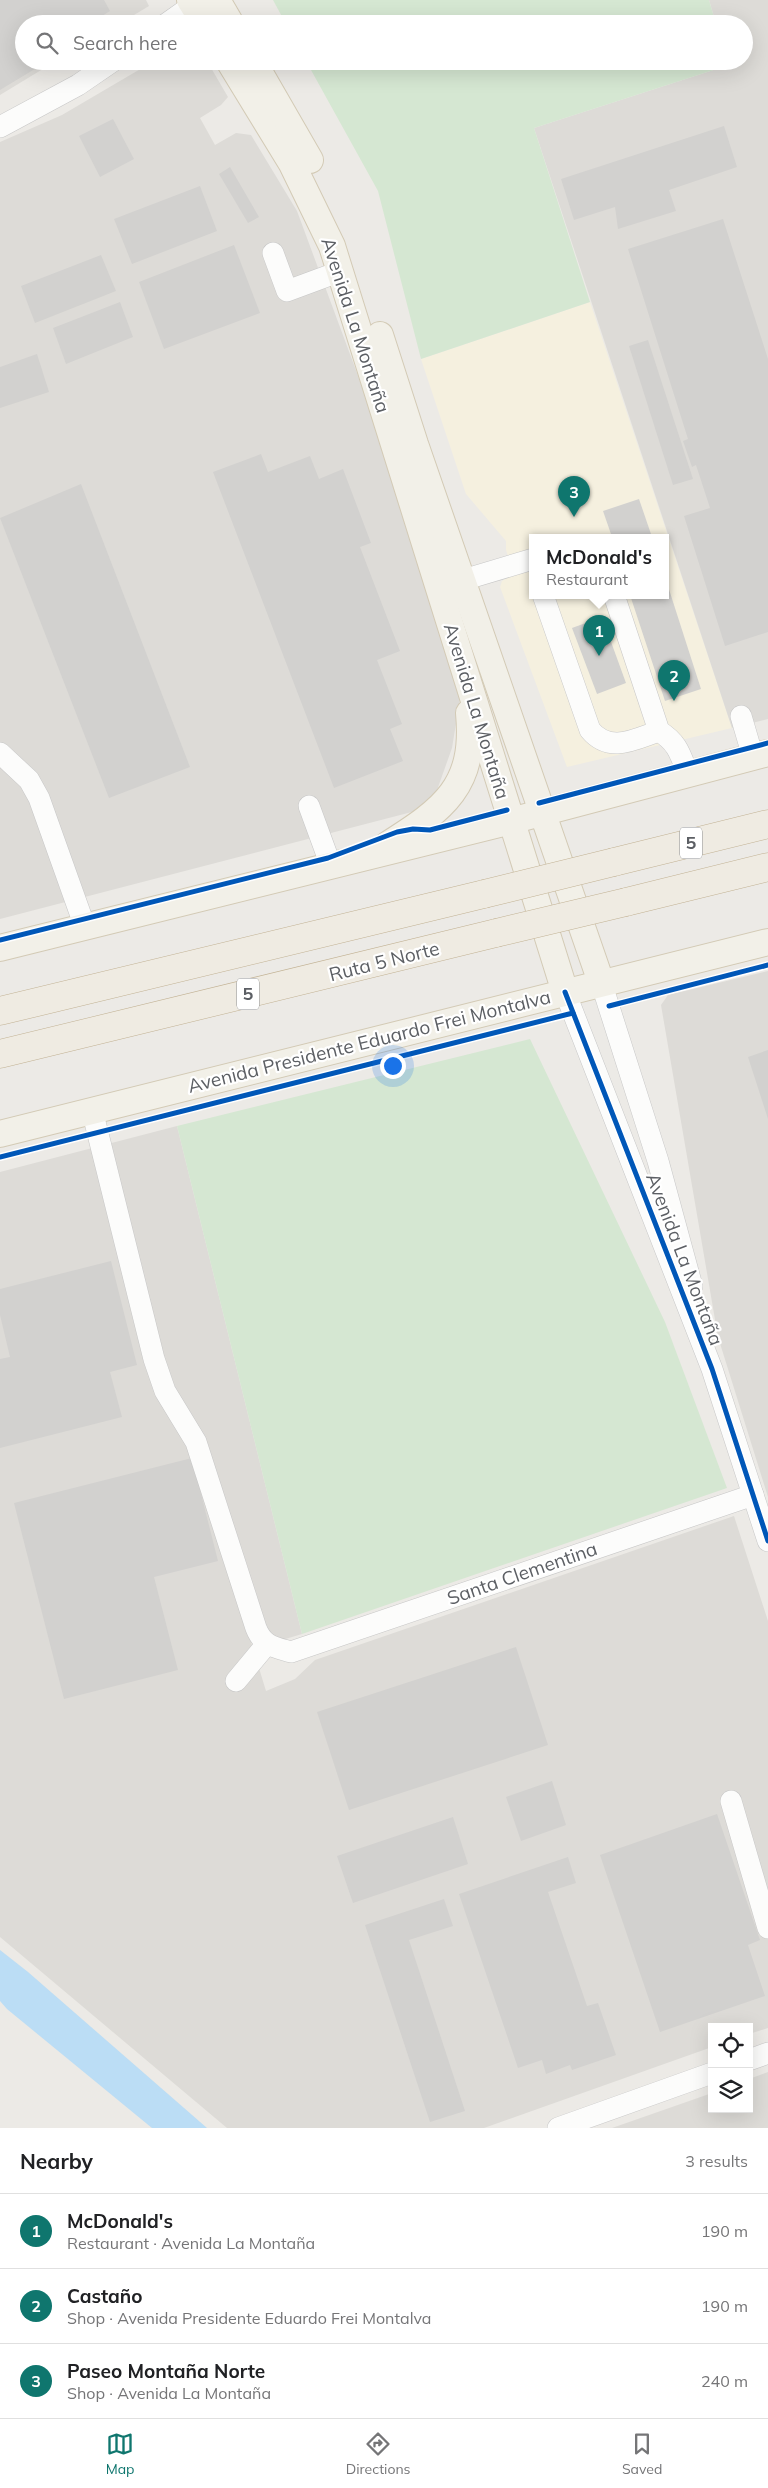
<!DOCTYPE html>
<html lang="en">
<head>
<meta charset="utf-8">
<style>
  :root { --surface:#fff; --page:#f2f2f2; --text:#202124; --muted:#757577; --line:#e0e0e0; --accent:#0f766e }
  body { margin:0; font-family:Mulish,sans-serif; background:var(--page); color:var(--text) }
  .controls { position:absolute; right:15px; bottom:15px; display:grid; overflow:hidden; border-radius:0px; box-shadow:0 5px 20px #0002 }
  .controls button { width:45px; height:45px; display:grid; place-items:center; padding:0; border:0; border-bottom:1px solid var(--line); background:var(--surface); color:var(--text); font:25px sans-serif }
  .you { position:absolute; left:392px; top:1065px; width:18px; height:18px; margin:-12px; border:4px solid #fff; border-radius:50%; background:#1a73e8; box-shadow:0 0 0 8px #1a73e833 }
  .badge { display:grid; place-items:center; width:32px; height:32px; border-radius:50%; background:var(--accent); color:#fff; font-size:16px; font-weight:700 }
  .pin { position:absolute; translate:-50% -41px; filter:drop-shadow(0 1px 2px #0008) }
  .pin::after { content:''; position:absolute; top:26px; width:18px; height:15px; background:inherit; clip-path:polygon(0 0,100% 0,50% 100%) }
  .popup { position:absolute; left:529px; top:534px; width:140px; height:65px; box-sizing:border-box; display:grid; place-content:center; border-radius:0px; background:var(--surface); filter:drop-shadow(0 1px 4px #0005); font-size:16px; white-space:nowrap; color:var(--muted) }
  .popup b { font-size:19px; color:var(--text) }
  .popup::after { content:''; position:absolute; left:50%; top:100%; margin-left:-10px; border:10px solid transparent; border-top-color:var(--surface) }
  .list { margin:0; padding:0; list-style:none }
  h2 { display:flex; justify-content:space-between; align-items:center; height:65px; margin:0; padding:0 20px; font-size:21px }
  h2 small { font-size:16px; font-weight:400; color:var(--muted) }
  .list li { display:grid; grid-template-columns:32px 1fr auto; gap:15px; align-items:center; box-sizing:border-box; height:75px; padding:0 20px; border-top:1px solid var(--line) }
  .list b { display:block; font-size:19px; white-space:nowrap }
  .list p { margin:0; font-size:16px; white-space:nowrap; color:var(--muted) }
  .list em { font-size:16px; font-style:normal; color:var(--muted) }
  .icon { flex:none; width:28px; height:28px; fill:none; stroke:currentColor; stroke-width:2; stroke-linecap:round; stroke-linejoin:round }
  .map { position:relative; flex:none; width:768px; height:2128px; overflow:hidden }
  .search { position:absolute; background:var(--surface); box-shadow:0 5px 20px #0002; left:15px; right:15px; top:15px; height:55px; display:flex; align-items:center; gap:12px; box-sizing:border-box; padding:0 18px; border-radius:28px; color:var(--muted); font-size:19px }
  .sheet { height:290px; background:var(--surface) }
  nav { display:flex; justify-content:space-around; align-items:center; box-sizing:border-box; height:70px; border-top:1px solid var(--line); background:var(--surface); font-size:14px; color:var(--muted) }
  nav a { display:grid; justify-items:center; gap:2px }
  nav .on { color:var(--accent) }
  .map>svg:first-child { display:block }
</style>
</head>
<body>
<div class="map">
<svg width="768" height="2128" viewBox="0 0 768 2128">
  <rect width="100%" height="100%" fill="#eceae6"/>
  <path fill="#f5f0df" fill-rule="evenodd" d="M590 302 732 728 567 767 500 587 502 581 514 574 506 550V541L466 494 421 359ZM533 537H665V595H533Z"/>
  <g fill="#dddbd7">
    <path d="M0 0H146L149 6 119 24H24V61H56L0 95Z"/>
    <path d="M709 0H768V719L732 728 534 128 729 65 728 61H744V24H716Z"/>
    <path d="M154 61H207L228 97 221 105 200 118 215 145 236 133 251 135 297 211 374 419 460 699 452 748 431 807 0 919V142L62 115Z"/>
    <path d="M768 971V1497L718 1337 661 1005 668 995Z"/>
    <path d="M177 1126 302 1634 282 1640 271 1635 251 1642 266 1691 295 1679 315 1660 734 1516 768 1621V2028L749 2034V2027H712V2047L484 2128H227L0 1937V1172Z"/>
    <path d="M768 2072V2128H612L712 2093V2109H749V2079Z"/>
  </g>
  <g fill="#d5e7d2">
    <path d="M273 0H709L716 24H286Z"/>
    <path d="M306 61H728L729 65 534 128 590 302 421 359 378 191Z"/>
    <path d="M530 1039 665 1322 727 1488 302 1634 177 1126Z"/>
  </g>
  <path fill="#bbddf5" d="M0 1950 28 1972 207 2128H152L7 2009 0 2001Z"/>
  <g fill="#d2d1cf">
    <path d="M0 0H104L110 11 89 24H24V61H48L0 90Z"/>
    <path d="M113 119 134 159 100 177 79 136Z"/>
    <path d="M724 126 737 167 669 190 676 211 618 229 615 207 574 220 561 179Z"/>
    <path d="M230 167 259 217 248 223 219 174Z"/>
    <path d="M200 186 217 231 132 264 114 219Z"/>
    <path d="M723 219 768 359V632L725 646 684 516 710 508 696 465 692 467 683 441 688 439 628 249Z"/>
    <path d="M234 245 260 313 164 349 139 282Z"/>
    <path d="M101 255 116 291 35 323 21 286Z"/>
    <path d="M120 302 133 337 66 364 53 328Z"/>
    <path d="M648 340 693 479 673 485 629 346Z"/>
    <path d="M37 354 49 392 0 408V367Z"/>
    <path d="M261 454 268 472 310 456 319 479 343 469 371 543 360 547 400 651 377 660 402 724 390 729 403 761 334 788 213 472Z"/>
    <path d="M81 484 190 767 109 798 0 518Z"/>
    <path d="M639 499 652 537H612L603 511Z"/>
    <path d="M666 580 701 689 665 701 630 595H665Z"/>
    <path d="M602 617 626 683 597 694 572 628Z"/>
    <path d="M768 1050V1119L748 1057Z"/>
    <path d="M111 1261 137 1365 110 1372 122 1417 0 1448V1359L10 1357 0 1315V1289Z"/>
    <path d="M192 1458 218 1561 154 1577 178 1670 64 1699 14 1503Z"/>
    <path d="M516 1647 548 1745 349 1810 317 1712Z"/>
    <path d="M552 1781 566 1825 521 1841 506 1797Z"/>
    <path d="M717 1814 760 1940 748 1945 765 1996 660 2032 600 1855Z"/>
    <path d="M453 1817 468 1864 353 1903 337 1856Z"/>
    <path d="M568 1857 576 1883 548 1892 587 2006 598 2003 616 2055 572 2070 570 2065 546 2074 542 2060 518 2068 459 1894Z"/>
    <path d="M444 1899 453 1926 409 1940 465 2111 430 2122 365 1925Z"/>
  </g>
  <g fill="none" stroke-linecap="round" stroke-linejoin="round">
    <defs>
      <g id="minor">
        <path d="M166 24 193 5"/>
        <path d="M0 127 78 85 113 61"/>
        <path d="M273 253 287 291 341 271"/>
        <path d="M463 580 533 559"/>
        <path d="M543 595 590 730C610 754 635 739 659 731"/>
        <path d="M614 595 659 731C678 743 680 754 688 774"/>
        <path d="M741 716 753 757"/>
        <path d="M0 753 29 780 39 798 85 927"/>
        <path d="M309 806 331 866"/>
        <path d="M601 982 658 1161 692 1286"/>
        <path d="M565 992 712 1369 768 1541"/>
        <path d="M92 1110 154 1359 165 1391 196 1442 256 1628C263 1646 274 1647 291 1652L753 1495"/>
        <path d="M236 1681 266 1645"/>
        <path d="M731 1801 768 1928"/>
        <path d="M749 2060 768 2053"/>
        <path d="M558 2128 712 2073"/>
      </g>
      <g id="major">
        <path d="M190 0 205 24"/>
        <path d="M217 0 231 24"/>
        <path d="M229 61 292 164 332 246 565 992"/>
        <path d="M253 61 310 160"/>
        <path d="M380 335 415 444 601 982"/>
        <path d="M387 845C444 809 476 786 469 713"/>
        <path d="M0 948 511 821 768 753"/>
        <path d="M0 1134 768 942"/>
      </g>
      <g id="highway">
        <path d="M614 862 768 824"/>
        <path d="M626 902 768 867"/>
        <path d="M0 1011 484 894"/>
        <path d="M0 1054 496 933"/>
      </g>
    </defs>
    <use href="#minor" stroke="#c7c7c7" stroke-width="22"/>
    <use href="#major" stroke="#d3cab5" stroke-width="28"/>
    <use href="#highway" stroke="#c2b294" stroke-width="29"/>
    <use href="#minor" stroke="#fcfcfb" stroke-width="21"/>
    <use href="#major" stroke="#f2f0e8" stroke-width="26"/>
    <use href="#highway" stroke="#efebe2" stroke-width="28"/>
    <defs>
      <g id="highway-bridge">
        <path d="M484 894 614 862"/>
        <path d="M496 933 626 902"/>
      </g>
    </defs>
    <use href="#highway-bridge" stroke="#c2b294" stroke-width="29" stroke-linecap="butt"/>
    <use href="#highway-bridge" stroke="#efebe2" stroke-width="28"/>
    <defs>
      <g id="cycleway">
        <path d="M539 803 768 743"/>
        <path d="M0 940 328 858 397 832 413 829 430 830 507 810"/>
        <path d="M565 992 712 1369 768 1541"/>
        <path d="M609 1006 768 965"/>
        <path d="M0 1157 573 1013"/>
      </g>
    </defs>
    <use href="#cycleway" stroke="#fff" stroke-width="8"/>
    <use href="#cycleway" stroke="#0057b8" stroke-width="5"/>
  </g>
  <g text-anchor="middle" stroke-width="4.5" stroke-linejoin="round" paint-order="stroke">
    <g fill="#fff" stroke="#8d8f92" stroke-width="1">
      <rect x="680" y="827.5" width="22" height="31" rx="4"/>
      <rect x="237" y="978.5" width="22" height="31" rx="4"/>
    </g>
    <g font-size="18" font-weight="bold" fill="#5c5f64">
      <text x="691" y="849">5</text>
      <text x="248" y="1000">5</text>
    </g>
    <g font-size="19" fill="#5c5f64" stroke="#fff">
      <text transform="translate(356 325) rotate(72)" y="7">Avenida La Montaña</text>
      <text transform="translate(477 711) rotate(73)" y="7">Avenida La Montaña</text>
      <text transform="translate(384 961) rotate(-14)" y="7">Ruta 5 Norte</text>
      <text transform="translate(369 1041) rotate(-14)" y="7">Avenida Presidente Eduardo Frei Montalva</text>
      <text transform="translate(685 1259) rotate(69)" y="7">Avenida La Montaña</text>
      <text transform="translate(522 1573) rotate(-19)" y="7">Santa Clementina</text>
    </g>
  </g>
</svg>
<div class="controls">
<button><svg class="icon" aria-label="locate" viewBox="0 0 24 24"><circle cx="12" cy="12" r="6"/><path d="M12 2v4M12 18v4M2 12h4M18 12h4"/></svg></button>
<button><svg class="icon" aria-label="layers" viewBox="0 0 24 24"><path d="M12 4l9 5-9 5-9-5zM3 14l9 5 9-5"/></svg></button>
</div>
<div class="you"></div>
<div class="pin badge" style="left:599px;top:656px">1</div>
<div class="popup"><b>McDonald's</b>Restaurant</div>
<div class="pin badge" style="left:674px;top:701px">2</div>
<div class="pin badge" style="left:574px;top:517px">3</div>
<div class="search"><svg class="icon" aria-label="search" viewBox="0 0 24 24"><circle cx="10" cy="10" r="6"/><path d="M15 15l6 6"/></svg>Search here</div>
</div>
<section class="sheet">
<h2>Nearby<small>3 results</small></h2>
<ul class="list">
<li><span class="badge">1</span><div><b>McDonald's</b><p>Restaurant · Avenida La Montaña</p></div><em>190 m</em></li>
<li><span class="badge">2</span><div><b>Castaño</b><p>Shop · Avenida Presidente Eduardo Frei Montalva</p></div><em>190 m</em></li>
<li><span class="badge">3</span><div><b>Paseo Montaña Norte</b><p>Shop · Avenida La Montaña</p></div><em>240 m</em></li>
</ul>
</section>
<nav>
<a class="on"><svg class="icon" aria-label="map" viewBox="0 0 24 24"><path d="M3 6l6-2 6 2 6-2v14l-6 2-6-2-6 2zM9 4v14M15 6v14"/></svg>Map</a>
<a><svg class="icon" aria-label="directions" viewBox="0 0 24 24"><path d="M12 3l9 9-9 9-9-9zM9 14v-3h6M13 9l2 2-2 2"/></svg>Directions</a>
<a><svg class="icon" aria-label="saved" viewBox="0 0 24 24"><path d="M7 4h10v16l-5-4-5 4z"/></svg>Saved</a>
</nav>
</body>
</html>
